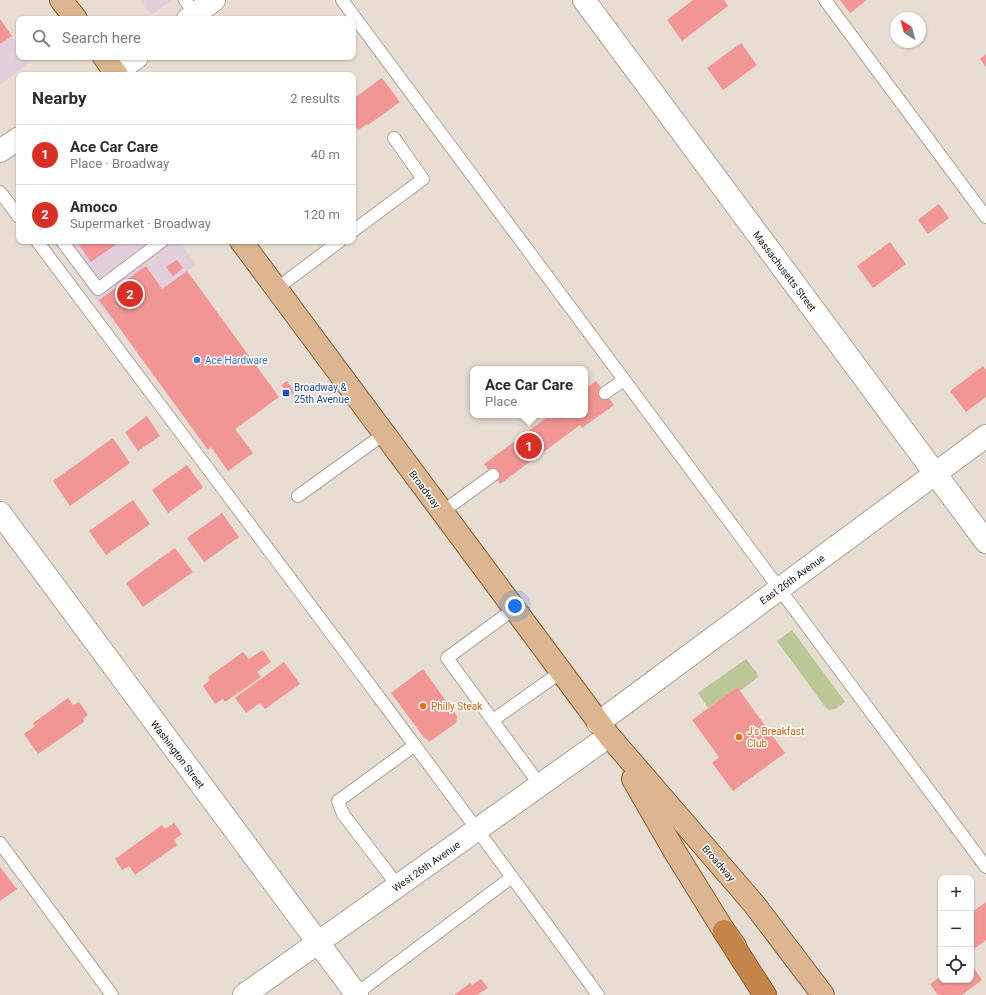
<!DOCTYPE html>
<html lang="en">
<head>
<meta charset="utf-8">
<style>
  :root { --surface:#fff; --page:#f2f2f3; --text:#2b2b33; --muted:#7c7c81; --line:#e1e1e2; --accent:#d93025 }
  body { margin:0; font-family:Roboto,sans-serif; background:var(--page); color:var(--text) }
  .controls { position:absolute; right:12px; bottom:12px; display:grid; overflow:hidden; border-radius:8px; box-shadow:0 1px 3px #0004 }
  .controls button { width:36px; height:36px; display:grid; place-items:center; padding:0; border:0; border-bottom:1px solid var(--line); background:var(--surface); color:var(--text); font:20px sans-serif }
  .compass { position:absolute; left:890px; top:12px; width:36px; height:36px; border-radius:50%; background:var(--surface); box-shadow:0 1px 3px #0004; rotate:324deg }
  .you { position:absolute; left:515px; top:606px; width:14px; height:14px; margin:-10px; border:3px solid #fff; border-radius:50%; background:#1a73e8; box-shadow:0 0 0 6px #1a73e833 }
  .badge { display:grid; place-items:center; width:26px; height:26px; border-radius:50%; background:var(--accent); color:#fff; font-size:13px; font-weight:700 }
  .pin { position:absolute; translate:-50% -50%; border:2px solid #fff; box-shadow:0 1px 4px #0006 }
  .popup { position:absolute; left:470px; top:366px; width:118px; height:52px; box-sizing:border-box; display:grid; place-content:center; border-radius:8px; background:var(--surface); filter:drop-shadow(0 1px 3px #0005); font-size:13px; white-space:nowrap; color:var(--muted) }
  .popup b { font-size:15px; color:var(--text) }
  .popup::after { content:''; position:absolute; left:50%; top:100%; margin-left:-8px; border:8px solid transparent; border-top-color:var(--surface) }
  .list { margin:0; padding:0; list-style:none }
  h2 { display:flex; justify-content:space-between; align-items:center; height:52px; margin:0; padding:0 16px; font-size:17px }
  h2 small { font-size:13px; font-weight:400; color:var(--muted) }
  .list li { display:grid; grid-template-columns:26px 1fr auto; gap:12px; align-items:center; box-sizing:border-box; height:60px; padding:0 16px; border-top:1px solid var(--line) }
  .list b { display:block; font-size:15px; white-space:nowrap }
  .list p { margin:0; font-size:13px; white-space:nowrap; color:var(--muted) }
  .list em { font-size:13px; font-style:normal; color:var(--muted) }
  .icon { flex:none; width:22px; height:22px; fill:none; stroke:currentColor; stroke-width:2; stroke-linecap:round; stroke-linejoin:round }
  .map { position:relative; flex:none; width:986px; height:995px; overflow:hidden }
  .search { position:absolute; background:var(--surface); box-shadow:0 1px 3px #0004; left:16px; top:16px; width:340px; height:44px; display:flex; align-items:center; gap:10px; box-sizing:border-box; padding:0 14px; border-radius:8px; color:var(--muted); font-size:15px }
  .panel { position:absolute; background:var(--surface); box-shadow:0 1px 3px #0004; left:16px; top:72px; width:340px; height:172px; border-radius:8px }
  .map>svg:first-child { display:block }
</style>
</head>
<body>
<div class="map">
<svg width="986" height="995" viewBox="0 0 986 995">
  <rect width="100%" height="100%" fill="#e7ddd3"/>
  <g fill="#e3cedc">
    <path d="M140 0H172L151 15Z"/>
    <path d="M0 20 19 46V57H27L31 62 0 85Z"/>
    <path d="M54 241H179L196 264 114 325Z"/>
  </g>
  <g fill="#bbc896">
    <path d="M792 630 845 702 835 709 829 710 826 708 777 641Z"/>
    <path d="M746 659 757 673 758 677 740 691 737 687 708 708 698 693Z"/>
  </g>
  <g fill="#f19695">
    <path d="M693 0H724L728 6 682 41 667 20Z"/>
    <path d="M840 0H867L850 13Z"/>
    <path d="M0 19 12 36 0 44Z"/>
    <path d="M741 43 757 65 723 90 707 68Z"/>
    <path d="M986 54V67L980 59Z"/>
    <path d="M382 78 400 102 368 125 367 124 358 130 353 122V99Z"/>
    <path d="M939 204 949 218 928 234 918 220Z"/>
    <path d="M76 241H121L91 262Z"/>
    <path d="M890 242 906 264 873 288 857 266Z"/>
    <path d="M177 260 183 268 173 276 166 267Z"/>
    <path d="M146 266 162 289 187 271 279 397 235 429 253 453 228 471 211 447 208 450 99 300Z"/>
    <path d="M983 366 986 370V397L966 412 950 391Z"/>
    <path d="M287 381 295 392 289 396 281 385Z"/>
    <path d="M596 381 614 405 582 428 580 425 500 484 484 464 550 415H585V389Z"/>
    <path d="M147 416 160 436 138 451 125 432Z"/>
    <path d="M113 438 130 463 70 506 53 481Z"/>
    <path d="M187 465 203 487 168 513 152 490Z"/>
    <path d="M133 500 150 524 106 555 89 531Z"/>
    <path d="M222 513 239 537 204 562 187 538Z"/>
    <path d="M175 548 193 572 143 607 126 583Z"/>
    <path d="M263 650 271 662 257 672 261 677 225 702 223 699 215 704 203 686 210 680 208 677 243 652 249 659Z"/>
    <path d="M284 662 300 684 265 709 260 703 246 713 235 698Z"/>
    <path d="M423 669 457 716 456 723 429 742 426 738 425 739 391 693Z"/>
    <path d="M737 687 785 753 733 791 712 763 719 757 692 720Z"/>
    <path d="M68 698 73 705 79 702 88 715 83 719 84 722 38 754 24 734 35 726 33 723Z"/>
    <path d="M174 823 182 834 174 840 177 845 135 875 129 866 122 870 115 859 162 825 165 829Z"/>
    <path d="M0 867 17 889 0 901Z"/>
    <path d="M986 902V940L974 949 971 945V913Z"/>
    <path d="M971 964 982 980 962 995H938L930 984 941 976V980H971Z"/>
    <path d="M481 979 488 988 478 994 479 995H454L470 983 472 985Z"/>
  </g>
  <g fill="none" stroke-linecap="round" stroke-linejoin="round">
    <defs>
      <g id="lane">
        <path d="M185 0 195 14"/>
        <path d="M342 0 986 867"/>
        <path d="M825 0 986 217"/>
        <path d="M0 192 19 217"/>
        <path d="M353 231 423 179 394 138"/>
        <path d="M37 241C225 492 414 741 598 995"/>
        <path d="M62 241 98 289 162 241"/>
        <path d="M276 289 340 241"/>
        <path d="M605 393 624 380"/>
        <path d="M298 496 384 434"/>
        <path d="M442 512 493 475"/>
        <path d="M514 609 447 658 540 785"/>
        <path d="M493 720 561 672"/>
        <path d="M0 843 112 995"/>
        <path d="M398 886 343 814 338 801 415 745"/>
        <path d="M356 994 512 877"/>
      </g>
      <g id="street">
        <path d="M584 0 986 542"/>
        <path d="M188 19 214 0"/>
        <path d="M116 73 137 57"/>
        <path d="M0 513 357 995"/>
        <path d="M598 723 986 436"/>
        <path d="M244 995 609 736"/>
      </g>
      <path id="secondary" d="M0 151 19 138"/>
      <g id="primary">
        <path d="M61 0 76 19"/>
        <path d="M104 57 117 75"/>
        <path d="M241 241 609 736 754 904 823 995"/>
        <path d="M633 779 675 852 724 931 735 946"/>
      </g>
      <path id="highway" d="M724 931 765 995"/>
    </defs>
    <use href="#lane" stroke="#ada399" stroke-width="14"/>
    <use href="#street" stroke="#ada399" stroke-width="24"/>
    <use href="#secondary" stroke="#ada399" stroke-width="24"/>
    <use href="#primary" stroke="#875e34" stroke-width="24"/>
    <use href="#highway" stroke="#875e34" stroke-width="24"/>
    <use href="#lane" stroke="#fff" stroke-width="12"/>
    <use href="#street" stroke="#fff" stroke-width="22"/>
    <use href="#secondary" stroke="#fff" stroke-width="22"/>
    <use href="#primary" stroke="#dcb691" stroke-width="22"/>
    <use href="#highway" stroke="#c48648" stroke-width="22"/>
  </g>
  <circle fill="#3f7fe0" stroke="#fff" stroke-width="1.5" cx="197" cy="360" r="4"/>
  <rect fill="#1a4fb4" stroke="#fff" stroke-width="1.5" x="282" y="389" width="8" height="8" rx="2"/>
  <g fill="#e8710a" stroke="#fff" stroke-width="1.5">
    <circle cx="423" cy="706" r="4"/>
    <circle cx="739" cy="737" r="4"/>
  </g>
  <g text-anchor="middle" stroke-width="3" stroke-linejoin="round" paint-order="stroke">
    <g font-size="10" fill="#171310" stroke="#fff">
      <text transform="translate(785 271) rotate(53)" y="4">Massachusetts Street</text>
      <text transform="translate(425 489) rotate(53)" y="4">Broadway</text>
      <text transform="translate(792 579) rotate(-36)" y="4">East 26th Avenue</text>
      <text transform="translate(178 754) rotate(53)" y="4">Washington Street</text>
      <text transform="translate(719 863) rotate(49)" y="4">Broadway</text>
      <text transform="translate(426 866) rotate(-35)" y="4">West 26th Avenue</text>
    </g>
    <g font-size="10" fill="#366cbe" stroke="#fff" text-anchor="start">
      <text x="205" y="364">Ace Hardware</text>
    </g>
    <g font-size="10" fill="#164399" stroke="#fff" text-anchor="start">
      <text x="294" y="391">Broadway &amp;<tspan x="294" dy="12">25th Avenue</tspan></text>
    </g>
    <g font-size="10" fill="#c56008" stroke="#fff" text-anchor="start">
      <text x="431" y="710">Philly Steak</text>
      <text x="747" y="735">J's Breakfast<tspan x="747" dy="12">Club</tspan></text>
    </g>
  </g>
</svg>
<div class="controls">
<button>+</button>
<button>−</button>
<button><svg class="icon" aria-label="locate" viewBox="0 0 24 24"><circle cx="12" cy="12" r="6"/><path d="M12 2v4M12 18v4M2 12h4M18 12h4"/></svg></button>
</div>
<svg class="compass" viewBox="-18 -18 36 36"><path d="M0-13l5 13h-10z" fill="#e53935"/><path d="M0 13l5-13h-10z" fill="#7c7c81"/></svg>
<div class="you"></div>
<div class="pin badge" style="left:529px;top:446px">1</div>
<div class="popup"><b>Ace Car Care</b>Place</div>
<div class="pin badge" style="left:130px;top:294px">2</div>
<div class="search"><svg class="icon" aria-label="search" viewBox="0 0 24 24"><circle cx="10" cy="10" r="6"/><path d="M15 15l6 6"/></svg>Search here</div>
<section class="panel">
<h2>Nearby<small>2 results</small></h2>
<ul class="list">
<li><span class="badge">1</span><div><b>Ace Car Care</b><p>Place · Broadway</p></div><em>40 m</em></li>
<li><span class="badge">2</span><div><b>Amoco</b><p>Supermarket · Broadway</p></div><em>120 m</em></li>
</ul>
</section>
</div>
</body>
</html>
